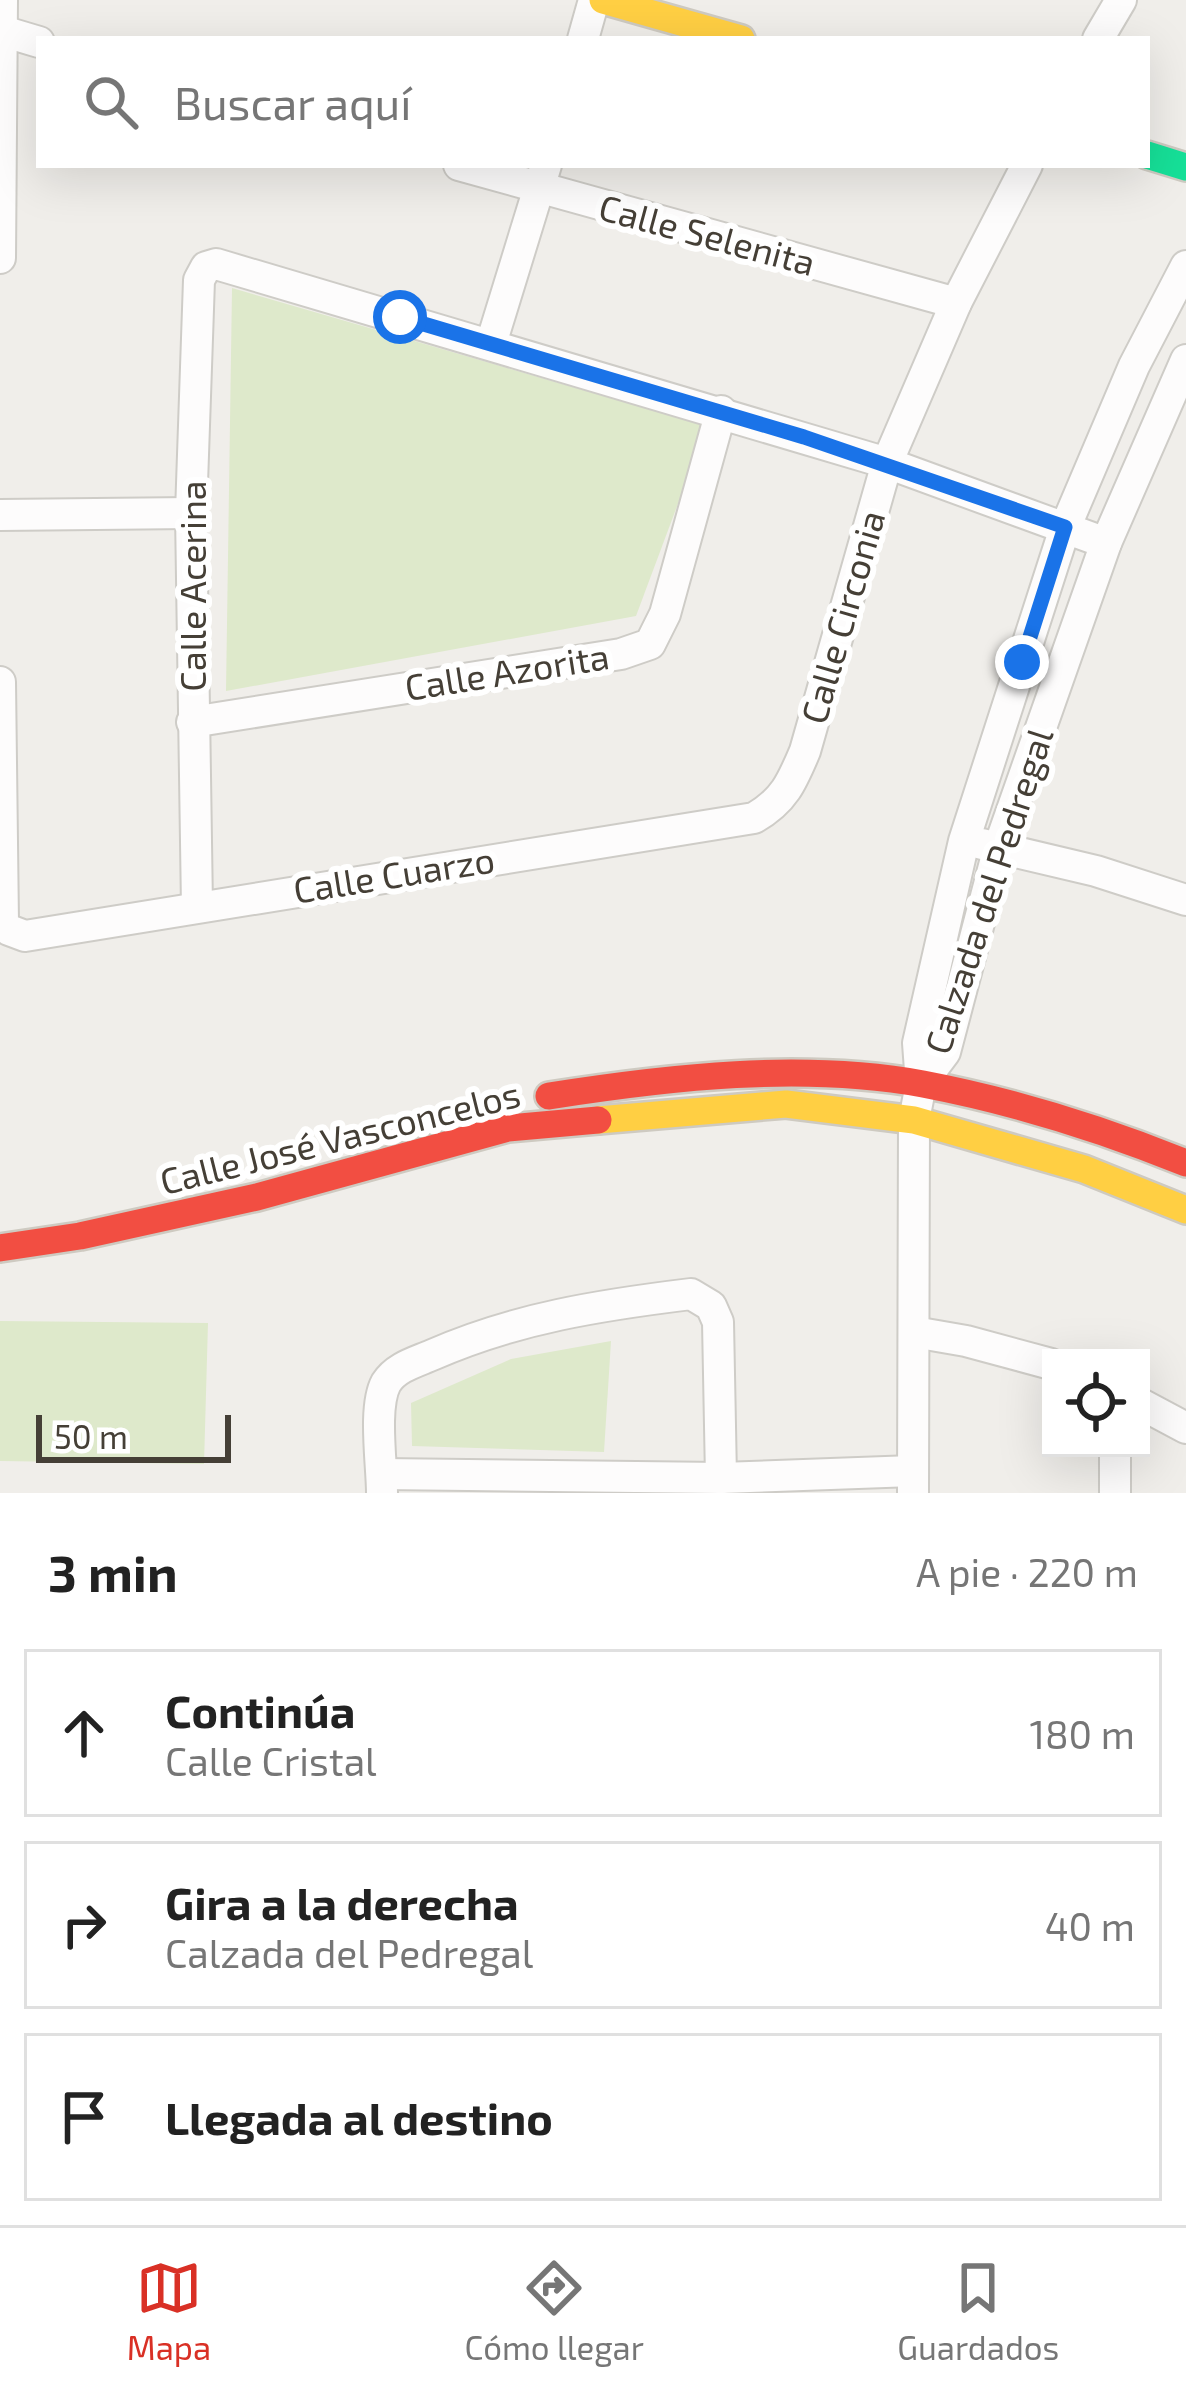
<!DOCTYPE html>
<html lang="es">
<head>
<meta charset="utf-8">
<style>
  :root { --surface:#fff; --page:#f2f2f2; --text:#222; --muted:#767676; --line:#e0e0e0; --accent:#d93025 }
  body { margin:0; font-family:"Exo 2",sans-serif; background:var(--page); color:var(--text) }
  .controls { position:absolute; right:36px; bottom:36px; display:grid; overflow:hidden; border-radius:0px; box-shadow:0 12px 48px #0002 }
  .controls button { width:108px; height:108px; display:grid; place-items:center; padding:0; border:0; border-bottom:3px solid var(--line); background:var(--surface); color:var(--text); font:60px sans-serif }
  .scale { position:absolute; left:36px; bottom:30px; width:195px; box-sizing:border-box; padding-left:12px; border:6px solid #453f36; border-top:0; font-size:33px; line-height:42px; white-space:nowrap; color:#453f36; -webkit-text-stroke:9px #fff; paint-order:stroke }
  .stop { position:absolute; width:36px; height:36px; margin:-27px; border:9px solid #1a73e8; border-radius:50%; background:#fff }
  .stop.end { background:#1a73e8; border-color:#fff; box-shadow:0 3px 12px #0008 }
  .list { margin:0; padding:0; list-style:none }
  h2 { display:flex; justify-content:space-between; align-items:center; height:156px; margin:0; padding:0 48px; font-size:51px }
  h2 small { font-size:39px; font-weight:400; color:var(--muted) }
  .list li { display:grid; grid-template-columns:78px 1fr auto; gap:36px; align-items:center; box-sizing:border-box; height:168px; margin:0 24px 24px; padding:0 24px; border:3px solid var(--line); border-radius:0px }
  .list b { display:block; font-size:45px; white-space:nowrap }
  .list p { margin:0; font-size:39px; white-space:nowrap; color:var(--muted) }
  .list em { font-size:39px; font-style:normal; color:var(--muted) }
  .icon { flex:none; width:66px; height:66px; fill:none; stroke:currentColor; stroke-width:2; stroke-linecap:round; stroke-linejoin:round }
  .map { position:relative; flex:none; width:1186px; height:1493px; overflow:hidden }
  .search { position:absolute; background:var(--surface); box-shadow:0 12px 48px #0002; left:36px; right:36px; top:36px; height:132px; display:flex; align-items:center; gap:30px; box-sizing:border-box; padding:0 42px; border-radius:0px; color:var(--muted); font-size:45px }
  .sheet { height:732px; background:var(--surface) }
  nav { display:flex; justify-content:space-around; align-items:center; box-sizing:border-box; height:168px; border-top:3px solid var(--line); background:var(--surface); font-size:33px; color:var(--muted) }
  nav a { display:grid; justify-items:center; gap:6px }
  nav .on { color:var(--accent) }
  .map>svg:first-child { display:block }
</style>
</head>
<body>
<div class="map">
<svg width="1186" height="1493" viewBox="0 0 1186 1493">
  <rect width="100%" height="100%" fill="#f0eeea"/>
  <g fill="#dee9cb">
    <path d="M232 288 707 426 636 616 226 691Z"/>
    <path d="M0 1321 208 1323 204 1464 0 1461Z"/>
    <path d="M611 1341 604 1452 412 1446 411 1403 511 1359Z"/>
  </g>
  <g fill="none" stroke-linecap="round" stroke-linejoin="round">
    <defs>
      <g id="street">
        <path d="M2 31 39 42"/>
        <path d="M583 39 594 0"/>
        <path d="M1098 39 1121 0"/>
        <path d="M459 165 956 303"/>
        <path d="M0 258 2 0"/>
        <path d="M491 344 546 165"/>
        <path d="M0 515 191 513"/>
        <path d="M0 682 3 923 9 930 25 936 754 818C784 801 792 782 805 751L887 463 956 303 1027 165"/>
        <path d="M192 722 621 654 650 644 665 614 721 411"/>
        <path d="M982 844 1096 871 1186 900"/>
        <path d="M197 907 191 513 199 280 206 267 216 264 887 463 1106 543"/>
        <path d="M921 1084 945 1052 999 847 1106 543 1186 360"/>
        <path d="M914 1332 966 1341 1051 1364"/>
        <path d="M1141 1404 1186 1428"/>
        <path d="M1115 1448V1493"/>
        <path d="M382 1474 721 1478 913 1471"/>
        <path d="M382 1493C382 1465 373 1407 386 1383 396 1367 416 1362 432 1355 516 1318 601 1305 691 1294L711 1306 718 1322 721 1478"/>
        <path d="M913 1493 914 1120 921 1084 918 1043 964 841 1065 528 1134 366 1186 266"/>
      </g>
      <path id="fast" d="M1147 155 1186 167"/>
      <g id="slow">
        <path d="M603 0 741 39"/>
        <path d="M598 1120 786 1104 914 1120 1084 1169 1186 1210"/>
      </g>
      <g id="jam">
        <path d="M549 1096C670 1077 802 1062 923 1084 1012 1101 1102 1129 1186 1163"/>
        <path d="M0 1248 80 1236 257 1197 508 1128 598 1120"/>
      </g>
    </defs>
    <use href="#street" stroke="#ceccc7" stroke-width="34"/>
    <use href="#fast" stroke="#cecac1" stroke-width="32"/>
    <use href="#slow" stroke="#cecac1" stroke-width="32"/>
    <use href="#jam" stroke="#cecac1" stroke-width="32"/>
    <use href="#street" stroke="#fdfcfc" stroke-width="30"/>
    <use href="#fast" stroke="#16e098" stroke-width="27"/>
    <use href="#slow" stroke="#ffcf43" stroke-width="27"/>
    <use href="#jam" stroke="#f24e42" stroke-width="27"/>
  </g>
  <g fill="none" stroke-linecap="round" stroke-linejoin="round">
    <path stroke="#1a73e8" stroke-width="15" d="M400 317 804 437 1065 527 1022 662"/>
  </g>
  <g text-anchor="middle" stroke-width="12" stroke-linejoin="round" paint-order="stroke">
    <g font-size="36" fill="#453f36" stroke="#fff">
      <text transform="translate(707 235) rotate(15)" y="13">Calle Selenita</text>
      <text transform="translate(193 586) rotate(-90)" y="13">Calle Acerina</text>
      <text transform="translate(843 617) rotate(-74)" y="13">Calle Circonia</text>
      <text transform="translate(507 672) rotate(-9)" y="13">Calle Azorita</text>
      <text transform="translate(394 875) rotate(-9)" y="13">Calle Cuarzo</text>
      <text transform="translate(989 891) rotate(-72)" y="13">Calzada del Pedregal</text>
      <text transform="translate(340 1138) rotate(-14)" y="13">Calle José Vasconcelos</text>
    </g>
  </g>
</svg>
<div class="controls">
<button><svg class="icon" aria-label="locate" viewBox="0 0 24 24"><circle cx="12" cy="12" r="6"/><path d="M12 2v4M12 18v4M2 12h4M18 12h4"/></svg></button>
</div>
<div class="scale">50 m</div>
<div class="stop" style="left:400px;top:317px"></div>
<div class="stop end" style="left:1022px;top:662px"></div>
<div class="search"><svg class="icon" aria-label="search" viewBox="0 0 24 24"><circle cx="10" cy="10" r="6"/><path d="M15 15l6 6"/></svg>Buscar aquí</div>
</div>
<section class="sheet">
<h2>3 min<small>A pie · 220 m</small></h2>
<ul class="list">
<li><svg class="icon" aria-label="ahead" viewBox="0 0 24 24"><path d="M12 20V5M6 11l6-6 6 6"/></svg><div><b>Continúa</b><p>Calle Cristal</p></div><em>180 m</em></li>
<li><svg class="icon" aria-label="right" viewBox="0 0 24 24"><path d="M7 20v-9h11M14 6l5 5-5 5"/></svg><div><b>Gira a la derecha</b><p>Calzada del Pedregal</p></div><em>40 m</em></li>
<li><svg class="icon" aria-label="arrive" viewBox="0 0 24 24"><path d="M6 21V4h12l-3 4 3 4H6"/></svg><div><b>Llegada al destino</b></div></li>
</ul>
</section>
<nav>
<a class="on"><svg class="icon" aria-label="map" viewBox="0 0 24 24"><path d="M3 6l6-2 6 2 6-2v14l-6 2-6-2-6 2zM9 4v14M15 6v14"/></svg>Mapa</a>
<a><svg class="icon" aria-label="directions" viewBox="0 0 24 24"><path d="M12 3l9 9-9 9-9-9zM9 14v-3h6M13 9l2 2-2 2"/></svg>Cómo llegar</a>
<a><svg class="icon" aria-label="saved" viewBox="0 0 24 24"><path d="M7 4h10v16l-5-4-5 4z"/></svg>Guardados</a>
</nav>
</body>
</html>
